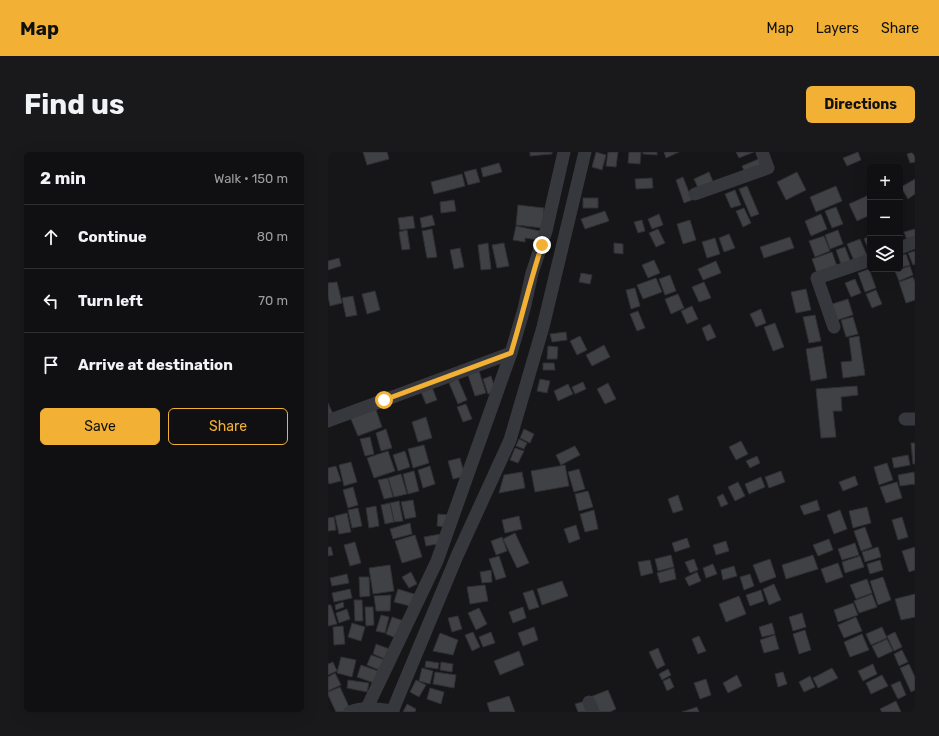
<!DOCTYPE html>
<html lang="en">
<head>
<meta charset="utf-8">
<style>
  :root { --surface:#101012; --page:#19191b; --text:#f1f3f6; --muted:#9c9d9f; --line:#303032; --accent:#f2b134 }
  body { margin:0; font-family:Rubik,sans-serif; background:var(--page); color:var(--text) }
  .controls { position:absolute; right:12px; top:12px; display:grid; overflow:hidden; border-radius:6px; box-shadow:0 4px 16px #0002 }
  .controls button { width:36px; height:36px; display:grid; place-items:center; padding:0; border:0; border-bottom:1px solid var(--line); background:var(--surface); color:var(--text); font:20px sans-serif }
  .stop { position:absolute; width:12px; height:12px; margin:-9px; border:3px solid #f2b134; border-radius:50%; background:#fff }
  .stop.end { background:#f2b134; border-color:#fff; box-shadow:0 1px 4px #0008 }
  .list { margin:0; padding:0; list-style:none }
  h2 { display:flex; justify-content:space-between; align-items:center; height:52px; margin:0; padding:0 16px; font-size:17px }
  h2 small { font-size:13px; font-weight:400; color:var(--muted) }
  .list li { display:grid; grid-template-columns:26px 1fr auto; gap:12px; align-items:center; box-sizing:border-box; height:64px; padding:0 16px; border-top:1px solid var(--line) }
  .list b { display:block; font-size:15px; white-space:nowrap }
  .list em { font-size:13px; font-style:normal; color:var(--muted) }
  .actions { display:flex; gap:8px; padding:12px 16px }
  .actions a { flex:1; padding:9px 0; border:1px solid var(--accent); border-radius:6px; text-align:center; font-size:14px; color:var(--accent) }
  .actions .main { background:var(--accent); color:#111 }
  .icon { flex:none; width:22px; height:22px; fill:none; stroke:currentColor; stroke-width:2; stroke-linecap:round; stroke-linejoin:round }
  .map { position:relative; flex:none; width:587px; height:560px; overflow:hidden; border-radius:6px }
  header { display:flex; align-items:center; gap:24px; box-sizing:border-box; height:56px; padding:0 20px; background:var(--accent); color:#111 }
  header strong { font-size:19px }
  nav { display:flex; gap:22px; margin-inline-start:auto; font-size:14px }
  .intro { display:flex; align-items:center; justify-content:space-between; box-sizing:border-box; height:96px; padding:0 24px }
  h1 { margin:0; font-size:28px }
  .button { padding:10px 18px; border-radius:6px; background:var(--accent); color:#111; font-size:14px; font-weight:700 }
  main { display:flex; gap:24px; padding:0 24px }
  aside { flex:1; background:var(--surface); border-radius:6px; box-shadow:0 4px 16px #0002 }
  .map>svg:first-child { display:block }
</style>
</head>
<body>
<header>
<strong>Map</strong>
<nav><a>Map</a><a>Layers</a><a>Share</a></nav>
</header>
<div class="intro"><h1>Find us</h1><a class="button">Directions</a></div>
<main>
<aside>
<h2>2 min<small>Walk · 150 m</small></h2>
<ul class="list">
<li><svg class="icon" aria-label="ahead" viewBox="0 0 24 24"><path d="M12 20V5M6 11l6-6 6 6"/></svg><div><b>Continue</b></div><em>80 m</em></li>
<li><svg class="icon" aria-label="left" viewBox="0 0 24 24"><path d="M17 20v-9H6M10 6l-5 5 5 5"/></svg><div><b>Turn left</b></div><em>70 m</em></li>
<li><svg class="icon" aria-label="arrive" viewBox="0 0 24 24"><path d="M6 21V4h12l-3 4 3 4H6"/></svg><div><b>Arrive at destination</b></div></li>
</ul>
<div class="actions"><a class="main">Save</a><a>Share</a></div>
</aside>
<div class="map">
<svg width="587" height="560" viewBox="0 0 587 560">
  <rect width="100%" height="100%" fill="#161618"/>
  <g fill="#404145" stroke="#303034">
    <path d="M35 0H59L61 7 39 13Z"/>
    <path d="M202 0H224V2L202 4Z"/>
    <path d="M268 0 278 3 274 18 264 15Z"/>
    <path d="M280 0H290L288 15 278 14Z"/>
    <path d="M301 0H313L312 12 300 11Z"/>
    <path d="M315 0H329V3L315 2Z"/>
    <path d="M336 0H351L338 6Z"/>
    <path d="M408 0H426L411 6Z"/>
    <path d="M530 0 533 8 519 14 515 6Z"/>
    <path d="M585 0H587V10L582 11 579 2Z"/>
    <path d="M433 6 436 15 418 23 414 14Z"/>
    <path d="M171 11 174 20 155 25 153 16Z"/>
    <path d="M148 17 152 30 140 33 136 20Z"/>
    <path d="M381 20 386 32 371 38 366 27Z"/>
    <path d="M469 20 478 38 458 48 449 30Z"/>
    <path d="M134 22 137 34 106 42 103 30Z"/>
    <path d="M355 25 364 48 356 51 348 28Z"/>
    <path d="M324 26 325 36 308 37 307 27Z"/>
    <path d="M587 27V42L580 47 573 35Z"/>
    <path d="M419 34 431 62 423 65 411 37Z"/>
    <path d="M508 34 514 49 488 60 482 45Z"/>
    <path d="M407 38 413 53 403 56 397 42Z"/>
    <path d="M541 43 542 46V63L529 69 521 52Z"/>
    <rect x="255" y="46" width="15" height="10"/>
    <path d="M126 48 128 59 113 61 112 50Z"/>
    <path d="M190 53 216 56 215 76 188 73Z"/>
    <path d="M508 55 515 72 504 76 497 59Z"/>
    <path d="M416 56 423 71 415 75 408 59Z"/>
    <path d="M277 59 281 69 257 77 253 67Z"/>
    <path d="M331 62 335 73 324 77 320 67Z"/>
    <path d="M493 62 499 77 483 84 477 69Z"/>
    <path d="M104 63 107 73 94 76 92 66Z"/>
    <path d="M85 64 87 76 72 78 70 66Z"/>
    <path d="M314 68 317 79 310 81 306 70Z"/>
    <path d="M362 68 368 88 355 92 349 72Z"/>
    <path d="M188 74 212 79 211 88 197 86V90L185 88Z"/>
    <path d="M104 77 109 105 99 106 94 79Z"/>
    <path d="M330 77 337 91 328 95 321 81Z"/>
    <path d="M587 77V88L580 91 576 80Z"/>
    <path d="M79 78 82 97 74 98 71 80Z"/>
    <path d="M510 78 515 92 502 97 497 83Z"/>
    <path d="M401 82 407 96 396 100 391 86Z"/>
    <path d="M542 83V100L536 87Z"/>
    <path d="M496 84 502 99 487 105 481 89Z"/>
    <path d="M462 85 466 96 436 106 432 95Z"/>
    <path d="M387 86 392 102 379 106 374 90Z"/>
    <path d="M532 87 540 106 527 111 519 92Z"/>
    <path d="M160 91 163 117 153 118 150 93Z"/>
    <path d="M176 91 181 114 169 116 164 93Z"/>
    <path d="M286 91 295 92V102L286 101Z"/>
    <path d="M517 95 523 111 514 115 508 98Z"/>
    <path d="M132 96 136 115 126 117 122 98Z"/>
    <path d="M587 99V112L585 113 580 101Z"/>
    <path d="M504 100 510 117 490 124 484 107Z"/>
    <path d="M578 102 582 113 572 116V104Z"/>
    <path d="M11 106 13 114 0 118V109Z"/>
    <path d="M326 108 332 121 320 126 314 113Z"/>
    <path d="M388 109 393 121 375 128 370 117Z"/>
    <path d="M582 114 585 123 571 129 567 119Z"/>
    <path d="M541 117 548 136 537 140 530 121Z"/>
    <path d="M253 121 264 123 262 132 251 130Z"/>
    <path d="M342 123 348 139 337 143 331 127Z"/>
    <path d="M585 125 587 130V148L578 151 571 130Z"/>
    <path d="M328 126 334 140 315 147 309 133Z"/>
    <path d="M527 127 533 141 523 145 517 131Z"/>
    <path d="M9 130 14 151 2 154 0 144V131Z"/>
    <path d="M376 130 383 146 371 150 364 135Z"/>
    <path d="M307 136 312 154 303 157 298 138Z"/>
    <path d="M478 137 483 158 468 161 463 140Z"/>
    <path d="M548 138 554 152 544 156 538 142Z"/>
    <path d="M47 139 52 158 39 162 34 142Z"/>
    <path d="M350 142 356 156 343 162 337 147Z"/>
    <path d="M25 144 29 163 18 165 14 146Z"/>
    <path d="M520 147 525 163 506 169 501 153Z"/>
    <path d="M364 154 370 167 359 172 353 159Z"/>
    <path d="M433 157 438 171 428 175 422 162Z"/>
    <path d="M310 159 317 176 309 179 302 162Z"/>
    <path d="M487 163 493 189 481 191 475 165Z"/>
    <path d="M525 165 530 182 518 185 513 168Z"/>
    <path d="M447 171 456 195 445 199 436 175Z"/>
    <path d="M382 172 388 185 379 189 374 176Z"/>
    <path d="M238 180 239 188 224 190 222 182Z"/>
    <path d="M252 184 259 198 249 203 242 189Z"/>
    <path d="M531 184 537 223 515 226 513 210 524 209 521 186Z"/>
    <path d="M276 193 282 205 264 214 258 203Z"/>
    <path d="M220 194 230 195 229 207H219Z"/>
    <path d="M494 194 499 226 483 229 478 197Z"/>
    <path d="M215 211H226L227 218H215Z"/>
    <path d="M151 219 158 241 147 244 140 223Z"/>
    <path d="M163 224 168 239 160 242 155 227Z"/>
    <path d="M130 227 139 248 130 252 121 231Z"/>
    <path d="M212 227 222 229 219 241 209 239Z"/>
    <path d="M255 230 258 237 247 242 244 235Z"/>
    <path d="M280 231 288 247 277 252 269 237Z"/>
    <path d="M240 232 245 242 230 249 226 239Z"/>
    <path d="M529 234 530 243 513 245 514 259H505L508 285 493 286 488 237Z"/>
    <path d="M104 235 109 248 98 252 93 240Z"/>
    <path d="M0 251 5 262 0 265Z"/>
    <path d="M138 252 144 267 135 270 129 255Z"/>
    <path d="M47 255 54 275 30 284 22 265Z"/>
    <path d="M98 265 104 286 90 290 84 270Z"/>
    <path d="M58 277 64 296 53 299 48 281Z"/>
    <path d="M196 277 206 282 202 291 192 286Z"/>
    <path d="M42 285 46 302 37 304 32 287Z"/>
    <path d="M191 287 199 291 196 297 188 294Z"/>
    <path d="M413 289 420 302 408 308 401 295Z"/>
    <path d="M583 291H587V312H585Z"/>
    <path d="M96 293 101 311 85 316 80 297Z"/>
    <path d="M247 294 252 303 233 313 228 303Z"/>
    <path d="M187 296 196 299 190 311 182 308Z"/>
    <path d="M60 299 67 319 46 326 39 306Z"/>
    <path d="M77 299 82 315 70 319 65 303Z"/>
    <path d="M580 303 582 313 566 316 564 306Z"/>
    <path d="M429 304 432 311 422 316 418 309Z"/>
    <path d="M132 306 137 324 125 327 120 309Z"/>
    <path d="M23 310 29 330 16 334 11 313Z"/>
    <path d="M559 311 565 328 551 333 546 315Z"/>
    <path d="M237 313 241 334 207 340 203 319Z"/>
    <path d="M8 314 13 329 1 332 0 328V316Z"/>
    <path d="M102 314 107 332 95 336 90 318Z"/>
    <path d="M251 317 257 337 246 340 240 320Z"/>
    <path d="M86 319 91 339 80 342 75 322Z"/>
    <path d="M453 319 457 330 441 336 437 325Z"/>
    <path d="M194 320 197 336 171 341 176 323Z"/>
    <path d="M586 320 587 332 572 334 570 323Z"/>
    <path d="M73 322 79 342 66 345 60 326Z"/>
    <path d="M527 324 530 333 515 339 511 330Z"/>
    <path d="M433 325 437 335 421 342 417 332Z"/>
    <path d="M60 326 65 345 56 347 50 328Z"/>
    <path d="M410 330 417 344 407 349 400 335Z"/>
    <path d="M569 330 574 346 558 351 552 335Z"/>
    <path d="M25 335 30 353 20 356 15 338Z"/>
    <path d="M260 339 265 355 251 359 247 342Z"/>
    <path d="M395 342 400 352 393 355 389 345Z"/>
    <path d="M350 343 355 358 345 361 340 347Z"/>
    <path d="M85 348 88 365 77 367 73 350Z"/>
    <path d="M489 348 492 358 476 363 472 354Z"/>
    <path d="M71 349 75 369 66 370 62 351Z"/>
    <path d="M62 351 66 370 57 372 53 353Z"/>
    <path d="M48 354 51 374 41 376 38 356Z"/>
    <path d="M539 355 543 371 525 376 521 359Z"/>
    <path d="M30 356 34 374 24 376 20 358Z"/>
    <path d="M266 358 270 377 257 380 252 362Z"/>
    <path d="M512 358 519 377 506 382 499 363Z"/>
    <path d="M19 361 23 380 11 382 7 364Z"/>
    <path d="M110 362 121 363 120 375 109 374Z"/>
    <path d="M191 364 194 377 177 381 174 368Z"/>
    <path d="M6 365 8 378 0 379V366Z"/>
    <path d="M574 365 580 385 570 388 564 368Z"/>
    <path d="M82 371 84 382 65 387 62 377Z"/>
    <path d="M248 373 252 387 241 391 236 377Z"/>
    <path d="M537 375 544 395 533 399 526 379Z"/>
    <path d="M187 381 201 411 189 416 175 387Z"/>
    <path d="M113 382 115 391 98 394 96 385Z"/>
    <path d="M87 383 94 405 74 411 67 389Z"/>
    <path d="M174 385 179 399 168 403 163 389Z"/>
    <path d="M359 386 362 395 347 400 344 391Z"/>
    <path d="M501 387 505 398 490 404 485 393Z"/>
    <path d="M398 389 401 399 388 403 385 393Z"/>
    <path d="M27 390 33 411 22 414 16 393Z"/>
    <path d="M527 391 531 403 514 408 510 397Z"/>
    <path d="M0 395H3L5 403 0 404Z"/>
    <path d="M550 395 553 405 537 410 534 400Z"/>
    <path d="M587 395V418L581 420 574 399Z"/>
    <path d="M343 403 346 415 330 419 327 407Z"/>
    <path d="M485 403 490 417 458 427 454 413Z"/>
    <path d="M171 404 178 425 168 428 161 407Z"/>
    <path d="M532 404 536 415 517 421 514 410Z"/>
    <path d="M366 407 370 418 362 421 357 410Z"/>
    <path d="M442 407 448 425 432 431 425 413Z"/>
    <path d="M322 408 325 421 313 424 310 410Z"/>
    <path d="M552 408 555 418 542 422 539 412Z"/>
    <path d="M510 411 515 425 498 431 493 417Z"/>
    <path d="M385 412 389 422 378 426 375 416Z"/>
    <path d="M62 413 66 439 45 442 41 416Z"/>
    <path d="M406 414 409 424 395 428 393 418Z"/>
    <path d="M346 416 348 427 332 431 329 421Z"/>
    <path d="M163 418 164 430 154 431 152 420Z"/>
    <path d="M83 420 89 432 81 436 74 425Z"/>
    <path d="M369 420 373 429 361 434 357 426Z"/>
    <path d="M19 422 21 431 4 434 2 426Z"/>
    <path d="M422 422 426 434 416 438 412 425Z"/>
    <path d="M31 425H41L42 444 32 445Z"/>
    <path d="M555 425 563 448 550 453 542 429Z"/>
    <path d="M539 427 544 441 528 447 522 433Z"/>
    <path d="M234 429 240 444 214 453 209 437Z"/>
    <path d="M446 432 453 448 441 453 435 437Z"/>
    <path d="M157 433 160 449 142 452 139 435Z"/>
    <path d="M22 437 24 446 6 450 4 441Z"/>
    <path d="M70 437 89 443 86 455 66 450Z"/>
    <path d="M205 438 211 455 201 458 195 441Z"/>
    <path d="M433 438 436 449 422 454 418 443Z"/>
    <path d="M544 442 549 455 531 461 526 449Z"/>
    <path d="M587 442V465L573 468 567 447Z"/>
    <path d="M63 443 62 459H48L46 444Z"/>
    <path d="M411 444 418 462 398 470 391 452Z"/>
    <path d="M26 448H34L35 469H27Z"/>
    <path d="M15 450 16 455 8 458 7 453Z"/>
    <path d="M525 451 530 463 510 470 506 458Z"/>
    <path d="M0 453H3L9 472 0 474Z"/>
    <path d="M37 455H45L46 473 38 474Z"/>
    <path d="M195 455 198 466 185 471 181 460Z"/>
    <path d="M151 456 159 472 148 478 140 461Z"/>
    <path d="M19 457 22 467 11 471 8 461Z"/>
    <path d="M474 461 478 475 465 479 461 465Z"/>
    <path d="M53 463 61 465 57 481 48 479Z"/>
    <path d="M130 464 134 477 124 480 120 466Z"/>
    <path d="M64 465 76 469 71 487 58 482Z"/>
    <path d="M528 465 534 479 516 486 510 473Z"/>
    <path d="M24 471 37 475 33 489 20 485Z"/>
    <path d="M444 471 447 482 434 485 431 475Z"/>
    <path d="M15 474 17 492 6 493 5 475Z"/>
    <path d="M206 475 210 488 195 494 190 481Z"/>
    <path d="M554 475 559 486 543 493 538 482Z"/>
    <path d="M477 478 483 498 471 502 465 482Z"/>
    <path d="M145 480 152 495 144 499 137 483Z"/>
    <path d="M163 480 167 491 155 495 151 485Z"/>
    <path d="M567 480 574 495 566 499 559 484Z"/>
    <path d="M112 481 130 488 125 503 105 499Z"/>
    <path d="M534 482 541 498 522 505 516 490Z"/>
    <path d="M447 483 451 497 436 501 432 488Z"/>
    <path d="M371 484 378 499 370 502 364 487Z"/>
    <path d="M559 487 565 499 550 506 544 494Z"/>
    <path d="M48 492 64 498 60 508 45 502Z"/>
    <path d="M330 496 337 513 329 517 321 500Z"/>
    <path d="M574 498 580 510 571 514 566 502Z"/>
    <path d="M191 499 196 513 172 523 166 509Z"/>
    <path d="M43 503 60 509 56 520 39 513Z"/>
    <path d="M13 505 28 508 24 525 9 521Z"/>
    <path d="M98 509 111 511 110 517 97 515Z"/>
    <path d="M5 510 9 519 0 523V512Z"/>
    <path d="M113 510 125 512 124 520 112 518Z"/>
    <path d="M545 512 549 522 535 529 530 519Z"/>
    <path d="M581 512 587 525V538L583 540 572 516Z"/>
    <path d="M33 513 53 520 49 532 29 525Z"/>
    <path d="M94 516 105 519 102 532 91 529Z"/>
    <path d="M504 516 510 526 490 536 485 526Z"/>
    <path d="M340 517 343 523 334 528 331 522Z"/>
    <path d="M107 520 128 523 126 536 105 532Z"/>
    <path d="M455 520 459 532 450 535 447 522Z"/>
    <path d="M7 521 13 533 0 539V525Z"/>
    <path d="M409 523 414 534 400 541 395 531Z"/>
    <path d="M554 523 560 534 543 542 538 531Z"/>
    <path d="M482 524 487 535 476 540 471 530Z"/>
    <path d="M342 526 346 535 339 539 335 529Z"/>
    <path d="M378 527 383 543 372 547 366 531Z"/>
    <path d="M20 528 41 531 39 540 19 536Z"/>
    <path d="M88 528 98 533 91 545 82 540Z"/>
    <path d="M572 529 578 543 570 547 563 533Z"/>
    <path d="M12 535 22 557 15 560H8L0 543V540Z"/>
    <path d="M102 536 116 540 113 552 99 547Z"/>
    <path d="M280 538 288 557 282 560H268L262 545Z"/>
    <path d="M181 544 187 560H162L159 551Z"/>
    <path d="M257 549 261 560H250L247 552Z"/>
    <path d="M568 549 573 560H554L552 557Z"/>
    <path d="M79 552 88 557 87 560H75Z"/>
    <path d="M369 555 371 560H354Z"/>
  </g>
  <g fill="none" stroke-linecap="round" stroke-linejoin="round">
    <g stroke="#37383d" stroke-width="13">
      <path d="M367 42 440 16 434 0"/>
      <path d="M572 96 587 90"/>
      <path d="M506 175 489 126 542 108"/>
      <path d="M577 267H587"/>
      <path d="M0 269 183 201"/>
      <path d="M261 550 265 560"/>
      <path d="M22 560C37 554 49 557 65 559"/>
      <path d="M37 560 109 409 183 201 196 157 204 121 218 79 236 0"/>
      <path d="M64 560 129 404 182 288 215 175 257 0"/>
    </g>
  </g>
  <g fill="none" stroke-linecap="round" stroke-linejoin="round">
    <path stroke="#f2b134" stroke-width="5" d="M56 248 183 201C194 165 202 129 214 93"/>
  </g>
</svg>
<div class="controls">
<button>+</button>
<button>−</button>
<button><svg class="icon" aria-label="layers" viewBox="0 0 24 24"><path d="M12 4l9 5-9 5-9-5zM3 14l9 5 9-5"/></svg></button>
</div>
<div class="stop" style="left:56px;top:248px"></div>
<div class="stop end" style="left:214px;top:93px"></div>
</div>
</main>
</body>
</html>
